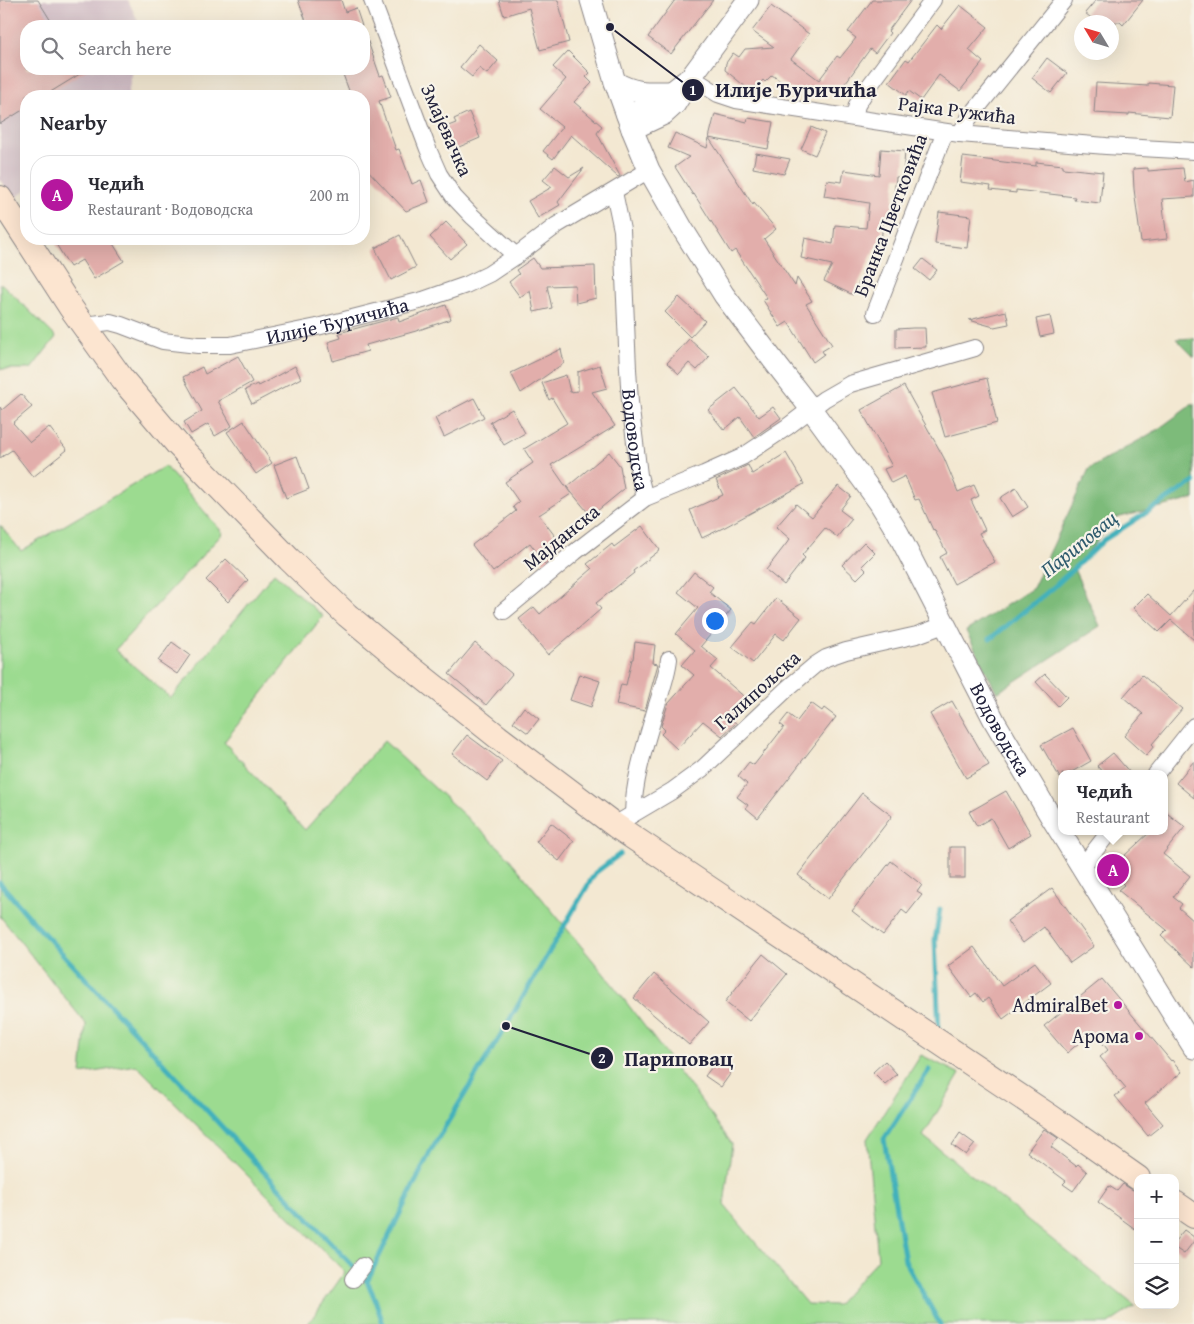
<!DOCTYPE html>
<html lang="en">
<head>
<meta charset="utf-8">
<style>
  :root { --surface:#fff; --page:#f7f7f7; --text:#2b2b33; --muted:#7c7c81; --line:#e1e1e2; --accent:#b5179e }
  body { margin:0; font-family:"Gentium Book Plus",serif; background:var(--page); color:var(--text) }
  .controls { position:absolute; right:15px; bottom:15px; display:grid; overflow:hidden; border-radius:10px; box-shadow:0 5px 20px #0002 }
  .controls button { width:45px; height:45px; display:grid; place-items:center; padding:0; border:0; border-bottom:1px solid var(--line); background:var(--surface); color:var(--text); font:25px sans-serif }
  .compass { position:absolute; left:1074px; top:15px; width:45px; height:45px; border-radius:50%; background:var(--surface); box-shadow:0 5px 20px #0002; rotate:308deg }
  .you { position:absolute; left:714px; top:620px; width:18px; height:18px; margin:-12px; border:4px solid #fff; border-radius:50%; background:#1a73e8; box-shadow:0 0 0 8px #1a73e833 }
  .badge { display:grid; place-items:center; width:32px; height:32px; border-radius:50%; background:var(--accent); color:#fff; font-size:16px; font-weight:700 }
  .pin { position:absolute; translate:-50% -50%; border:2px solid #fff; box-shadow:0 1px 5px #0006 }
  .popup { position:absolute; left:1058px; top:770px; width:110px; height:65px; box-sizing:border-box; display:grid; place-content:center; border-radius:10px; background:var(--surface); filter:drop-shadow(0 1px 4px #0005); font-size:16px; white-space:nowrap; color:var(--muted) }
  .popup b { font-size:19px; color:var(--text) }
  .popup::after { content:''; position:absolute; left:50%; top:100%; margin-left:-10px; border:10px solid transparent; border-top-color:var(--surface) }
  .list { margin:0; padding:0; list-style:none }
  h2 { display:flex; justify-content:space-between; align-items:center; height:65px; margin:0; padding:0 20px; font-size:21px }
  h2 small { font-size:16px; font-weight:400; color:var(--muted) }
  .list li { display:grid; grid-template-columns:32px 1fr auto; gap:15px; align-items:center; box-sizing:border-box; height:80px; margin:0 10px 10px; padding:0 10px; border:1px solid var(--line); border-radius:20px }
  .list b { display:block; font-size:19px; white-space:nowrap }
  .list p { margin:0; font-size:16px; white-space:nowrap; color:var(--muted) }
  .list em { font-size:16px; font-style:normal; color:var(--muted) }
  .icon { flex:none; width:28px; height:28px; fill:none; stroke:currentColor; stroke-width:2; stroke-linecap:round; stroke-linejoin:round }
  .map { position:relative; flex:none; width:1194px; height:1324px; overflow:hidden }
  .search { position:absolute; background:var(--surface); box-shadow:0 5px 20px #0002; left:20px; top:20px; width:350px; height:55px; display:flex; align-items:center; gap:12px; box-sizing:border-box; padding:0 18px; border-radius:20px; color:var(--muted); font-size:19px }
  .panel { position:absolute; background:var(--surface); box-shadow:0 5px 20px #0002; left:20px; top:90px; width:350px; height:155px; border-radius:20px }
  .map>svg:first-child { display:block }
</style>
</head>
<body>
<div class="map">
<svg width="1194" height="1324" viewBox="0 0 1194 1324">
  <rect width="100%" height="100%" fill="#f7f3e8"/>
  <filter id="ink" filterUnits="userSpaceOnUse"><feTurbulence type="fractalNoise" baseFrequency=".02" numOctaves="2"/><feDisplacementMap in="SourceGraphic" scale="10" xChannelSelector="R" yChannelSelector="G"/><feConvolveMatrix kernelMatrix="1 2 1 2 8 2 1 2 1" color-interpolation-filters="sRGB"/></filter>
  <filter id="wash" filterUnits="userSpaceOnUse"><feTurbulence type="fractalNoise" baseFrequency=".0096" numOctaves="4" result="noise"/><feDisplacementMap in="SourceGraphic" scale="20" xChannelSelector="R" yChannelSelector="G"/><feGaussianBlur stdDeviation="1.12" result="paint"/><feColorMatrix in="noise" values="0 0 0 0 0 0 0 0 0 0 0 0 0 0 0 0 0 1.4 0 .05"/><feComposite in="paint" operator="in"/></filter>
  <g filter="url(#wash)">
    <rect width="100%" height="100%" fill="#f3e8d2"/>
    <path fill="#d2bdc6" d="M0 0H128L138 21 137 26H26V69H132L128 96H26V189L14 200 0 180Z"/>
    <g fill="#9cdb90" stroke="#5f7e66">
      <path d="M0 284H2L56 337 31 369H0Z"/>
      <path d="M165 466 223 533 115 650 171 698 274 573 323 616 224 742 305 830 384 741 503 851 613 985 694 1091 732 1144 724 1205 807 1304 837 1305 878 1259 867 1139 921 1055 960 1074 923 1136 1135 1306 1108 1324H308L345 1272 136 1065 81 1074 86 1024 0 916V525L21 551Z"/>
    </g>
    <g fill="#7dbb7a" stroke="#506e5a">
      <path d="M1194 338V357L1176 339Z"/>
      <path d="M1194 403V499L1116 518 1074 569 1100 626 997 693 966 631 1033 588 1089 469 1157 430Z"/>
    </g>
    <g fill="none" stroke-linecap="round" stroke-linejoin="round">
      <g stroke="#42b1bb" stroke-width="5">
        <path d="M990 639 1054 587 1104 540 1194 482"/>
        <path d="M0 883 37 926 247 1154 367 1281 375 1299 383 1324"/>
        <path d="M939 1033 935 940 940 909"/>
        <path d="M929 1070 884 1139 905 1261 940 1324"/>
        <path d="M367 1281 431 1150 506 1026 595 873 620 854"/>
      </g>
    </g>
    <g id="blocks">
      <g fill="#e2aeab">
        <path d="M0 0H38L54 26H26V69H88L44 96H26V108L0 124Z"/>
        <path d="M298 0H341L345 12 356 8 362 26H321L320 22 308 26Z"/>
        <path d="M499 0H558L569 42 540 50 529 8 504 16Z"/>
        <path d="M675 0H713L671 54 648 37Z"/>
        <path d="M872 0H911L888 31 890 33 875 53 870 49 838 93 804 88 799 95 772 75 765 82 763 80 757 86 747 88 725 70 726 63 733 53 739 57 745 49 774 47 752 31 771 6 809 34 791 59 819 80 837 56 840 58 856 38 848 32Z"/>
        <path d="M1096 0H1143L1123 25 1120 22H1096L1085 13Z"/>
        <path d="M960 5 988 27 969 50 983 62 960 91 939 75 921 100 909 91 906 95 889 82 906 59 909 61 937 25 941 29Z"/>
        <path d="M364 36H366L380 76 383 75 391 97 379 101 396 150 399 149 412 184 421 180 429 202 406 211 364 166V96H351L341 69H364Z"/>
        <path d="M479 44 498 61 487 74 479 68 472 77 460 67Z"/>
        <path d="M568 51 590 73 586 77 592 83 574 102 602 126 597 133 620 176 618 177 571 135 553 159 543 151 562 127 540 109 566 79 553 67Z"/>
        <path d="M1047 58 1067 73 1051 93 1032 78Z"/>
        <path d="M1096 83 1148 86V83L1173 85 1170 117 1129 113V115L1094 113Z"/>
        <path d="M469 112 480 138 452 150 443 128 456 123 454 119Z"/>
        <path d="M715 114 747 122 748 118 773 122 768 149 709 138Z"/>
        <path d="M811 127 825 133 815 155 801 149Z"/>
        <path d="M675 133 707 148 709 138 753 205 754 203 776 229 764 239 795 286 797 278 812 301 806 304 832 345 822 351 824 354 813 362 788 322 780 327 763 300 767 298 735 250 731 253 694 194 693 195 675 167 689 157 668 148Z"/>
        <path d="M881 149 905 151 903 177H896L891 221 883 220 881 244H877L853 295 824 281 832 265 801 258 805 238 833 244 835 225 866 228 869 203 824 196 827 180 842 182 844 170 879 175Z"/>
        <path d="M756 153 790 159 784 174 753 168Z"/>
        <path d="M963 157 1036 166V162L1063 165V168L1103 172 1100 203 1074 200 1075 197 1016 190V193L990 190 991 186 960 182Z"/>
        <path d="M555 166 569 177 584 168 558 202 560 205 538 218 528 201 552 187 543 180Z"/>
        <path d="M1148 168V171L1183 168 1185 182 1194 180V197L1162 199 1167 239 1141 242 1134 189 1133 169Z"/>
        <path d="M939 212 971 216 967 248 935 244Z"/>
        <path d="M446 222 467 244 450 259 430 237Z"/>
        <path d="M400 235 416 267 391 280 375 248Z"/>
        <path d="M53 239H69L73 244 75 243 76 245 86 239H110L124 261 94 279 82 260 70 267Z"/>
        <path d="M533 258 540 268 595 266 596 298 576 303 575 285 547 286 552 308 534 312 530 290 520 297 509 282 519 274 516 270Z"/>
        <path d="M923 259 937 270 929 280 915 269Z"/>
        <path d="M679 297 705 321 690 337 665 312Z"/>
        <path d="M446 305 451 319 416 331 366 345 368 351 333 361 328 342 341 338 339 333 398 317 399 322Z"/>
        <path d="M1006 311 1009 324 994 327 969 320Z"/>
        <path d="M1050 316 1054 334 1040 337 1036 319Z"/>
        <path d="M913 328H925L926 347 896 348V329Z"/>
        <path d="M689 339 709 357 697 370 689 363 679 374 667 363Z"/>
        <path d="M561 349 564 363 521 393 511 373Z"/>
        <path d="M238 356 252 382 218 401 232 426 215 436 208 424 191 434 184 422 202 411 183 377 202 367 205 374Z"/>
        <path d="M600 365 607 388 592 392 615 426 551 465 571 494 539 515 561 544 554 549 558 554 545 564 530 543 493 572 472 545 516 511 513 507 519 502 505 482 533 463 524 449 567 423 552 398 549 400 542 383 566 375 570 392 578 391V371V372Z"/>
        <path d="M295 366 301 378 252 404 245 390 257 384 258 386Z"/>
        <path d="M987 378 997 423 945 437 932 393Z"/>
        <path d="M904 386 944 458 958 492 974 485 979 496 971 500 985 530 979 533 995 562 954 584 940 557 947 553 934 529 933 530 919 499 915 500 905 476 891 483 884 469 892 466 861 410Z"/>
        <path d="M736 388 759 417 773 407 781 418 754 437 740 417 724 430 708 410Z"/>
        <path d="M21 394 32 407 13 423 30 442 49 427 67 450 33 477 12 450 0 458V407L2 410Z"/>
        <path d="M474 398 484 417 444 437 435 418Z"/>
        <path d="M512 409 525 433 504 445 490 422Z"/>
        <path d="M244 421 272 463 256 474 227 432Z"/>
        <path d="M609 452 620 466 624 489 591 516 567 487Z"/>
        <path d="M786 453 804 484 725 527 702 538 690 510 723 495 716 480 748 465 752 474Z"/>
        <path d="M297 456 309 489 286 498 274 465Z"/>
        <path d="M838 486 851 496 840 510 852 519 837 537 825 528 802 555 805 558 784 585 766 570 790 539 776 527 796 504 812 517Z"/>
        <path d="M1016 488 1028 507 1012 517 1000 498Z"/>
        <path d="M642 526 660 550 633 571 634 573 596 603 601 609 548 655 519 619 534 607 540 614 592 569 587 564 612 544 614 547Z"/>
        <path d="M864 542 875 553 862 566 866 570 857 579 842 565Z"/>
        <path d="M226 559 248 580 228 602 206 580Z"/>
        <path d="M694 572 713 587 709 592 731 610 701 646 718 660 711 668 748 700 732 720 736 723 722 736 703 721 677 749 661 734 665 730 661 726 668 704 694 675 682 665 695 650 676 634 698 608 678 592Z"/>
        <path d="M1194 590V640L1171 620 1159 632 1133 608 1147 594 1171 616Z"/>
        <path d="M776 598 801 618 784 640 776 634 753 663 732 647 753 622 756 624Z"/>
        <path d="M172 642 190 655 177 674 158 661Z"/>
        <path d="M635 642 655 645 653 663 658 664 645 711 616 705 621 684 626 685 632 659H633Z"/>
        <path d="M475 643 512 674 486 705 449 674Z"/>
        <path d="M579 674 600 681 591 707 570 700Z"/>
        <path d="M1045 674 1067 697 1058 706 1036 682Z"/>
        <path d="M1142 675 1182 709 1152 744 1154 746 1146 756 1124 736 1143 714 1123 697Z"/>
        <path d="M952 701 989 765 966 778 930 714Z"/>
        <path d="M811 703 822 711 824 708 836 717 758 818 746 808 748 805 737 797 747 784 738 776 749 762 754 765 784 727 780 724 788 714 797 721Z"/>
        <path d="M524 707 539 719 528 733 513 722Z"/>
        <path d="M1073 728 1091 761 1068 774H1062V777L1060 778 1041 745Z"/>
        <path d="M467 735 502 761 487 781 452 754Z"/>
        <path d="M1113 753 1131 774H1104L1097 766Z"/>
        <path d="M1194 761V798L1176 783Z"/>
        <path d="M1006 791 1031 834 1008 848 991 818 977 826 969 812Z"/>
        <path d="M862 793 892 816 828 899 798 875Z"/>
        <path d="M1164 811 1185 827 1163 854 1190 876 1173 897 1182 904 1179 908 1194 921V967L1161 936 1167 930 1118 890 1124 885 1110 869 1151 831H1164Z"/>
        <path d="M551 823 574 841 559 861 536 842Z"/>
        <rect x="950" y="847" width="15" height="31"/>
        <path d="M891 861 922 885 917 892 922 895 907 914 902 910 883 935 852 911Z"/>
        <path d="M1052 888 1094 946 1070 963 1044 927 1023 943 1007 921Z"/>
        <path d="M974 947 1002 986 1035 962 1051 983 1003 1019 988 998 983 1002 976 993 971 997 948 966Z"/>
        <path d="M763 954 787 974 749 1021 725 1002Z"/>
        <path d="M654 974 709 1022 689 1045 634 998Z"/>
        <path d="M1102 979 1171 1061 1172 1060 1182 1072 1145 1103 1163 1124 1148 1136 1115 1096 1126 1088 1100 1057 1108 1050 1093 1031 1067 1053 1044 1026Z"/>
        <path d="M718 1059 733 1070 721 1087 705 1076Z"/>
        <path d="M885 1061 897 1074 885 1084 873 1072Z"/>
        <path d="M1044 1129 1058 1138 1051 1147 1076 1166 1078 1164 1087 1172 1073 1191 1063 1184 1066 1181 1027 1152Z"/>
        <path d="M960 1133 975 1144 966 1155 952 1145Z"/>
        <path d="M1123 1184 1131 1189 1138 1192V1231L1098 1202 1109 1186 1117 1191Z"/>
        <path d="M1184 1230 1194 1237V1241L1184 1254 1175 1248V1241Z"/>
      </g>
    </g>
  </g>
  <g filter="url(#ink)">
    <use href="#blocks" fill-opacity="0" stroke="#8a8586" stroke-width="1"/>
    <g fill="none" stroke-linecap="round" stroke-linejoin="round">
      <defs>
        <g id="minor">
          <path d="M372 0 428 149 439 174 454 197 472 216 516 256"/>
          <path d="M691 77 718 94 736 100 960 134 1106 146 1194 151"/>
          <path d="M854 117 857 105 867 89 933 0"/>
          <path d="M960 134 969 118 1064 0"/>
          <path id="s1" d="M614 192 622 230 628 369 630 402 639 475 645 498"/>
          <path d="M875 313 945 132"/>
          <path id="s2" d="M83 326 92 324 110 322 121 325 163 341 198 345H230L317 327 423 300 466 285 489 274 516 256 557 225 649 170"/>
          <path d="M504 611 575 552 645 498 704 474 742 457 787 427 824 399 850 384 975 348"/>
          <path d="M1156 774 1194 726"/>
          <path d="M633 814C634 777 646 743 656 708 661 692 667 676 669 659"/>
          <path d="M616 826 623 820 672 791 702 769 789 687 815 665 826 658 846 651 917 635 944 625"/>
          <path d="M1082 867 1110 831"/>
          <path d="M353 1279 363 1266"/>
        </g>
        <g id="tertiary">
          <path id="s3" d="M591 0 615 82 632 129 649 170 682 228 724 295 776 364 811 409 879 502 898 533 995 722 1051 817 1194 1048"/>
          <path d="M615 82C635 94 649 92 671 92"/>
          <path d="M627 115C650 107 672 93 691 77L748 0"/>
          <path d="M632 129 664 114 675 104 684 89"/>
        </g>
        <g id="secondary">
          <path d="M0 198 71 308 122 379 178 445 289 559 347 615 400 659 498 737 616 826 1051 1117 1138 1178"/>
          <path d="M1175 1203 1194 1216"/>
        </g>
      </defs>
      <use href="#minor" stroke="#8a8586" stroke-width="18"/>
      <use href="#tertiary" stroke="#8a8586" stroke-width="23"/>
      <use href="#secondary" stroke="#8a8586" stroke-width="26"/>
      <use href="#minor" stroke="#fff" stroke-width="16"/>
      <use href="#tertiary" stroke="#fff" stroke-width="21"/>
      <use href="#secondary" stroke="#fce5d0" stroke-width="24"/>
    </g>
  </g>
  <g fill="#b5179e" stroke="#f7f3e8" stroke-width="2">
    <circle cx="1118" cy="1005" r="5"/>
    <circle cx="1139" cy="1036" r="5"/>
  </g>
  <g text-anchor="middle" stroke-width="4.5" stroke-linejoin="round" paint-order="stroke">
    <g font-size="20" fill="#22223b" stroke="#f7f3e8">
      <text transform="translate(957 110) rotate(7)" y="7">Рајка Ружића</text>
      <text transform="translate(447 130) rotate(66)" y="7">Змајевачка</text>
      <text transform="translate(890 215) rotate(-69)" y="7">Бранка Цветковића</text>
      <text dy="7" stroke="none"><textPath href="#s2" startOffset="261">Илије Ђуричића</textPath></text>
      <text dy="7" stroke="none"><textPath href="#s1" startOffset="249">Водоводска</textPath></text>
      <text transform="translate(561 537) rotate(-39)" y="7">Мајданска</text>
      <text transform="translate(757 690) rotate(-42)" y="7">Галипољска</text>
      <text dy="7" stroke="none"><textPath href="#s3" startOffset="842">Водоводска</textPath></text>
    </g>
    <g font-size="20" fill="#22223b" stroke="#f7f3e8" text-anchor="end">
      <text x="1108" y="1012">AdmiralBet</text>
      <text x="1129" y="1043">Арома</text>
    </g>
    <g font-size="21" font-style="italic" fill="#2f5b6e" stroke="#f7f3e8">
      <text transform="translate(1079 544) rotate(-39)" y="7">Париповац</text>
    </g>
  </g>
  <path fill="none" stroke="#22223b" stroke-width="2" d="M610 27L693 90M506 1026L602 1058"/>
  <g fill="#22223b" stroke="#f7f3e8" stroke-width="2">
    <circle cx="610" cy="27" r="5"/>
    <circle cx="506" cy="1026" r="5"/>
    <circle cx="693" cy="90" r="12"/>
    <circle cx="602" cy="1058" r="12"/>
  </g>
  <g font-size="15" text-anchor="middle" font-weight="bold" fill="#fff">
    <text x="693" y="95">1</text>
    <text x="602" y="1063">2</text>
  </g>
  <g font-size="21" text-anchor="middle" font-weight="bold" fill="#22223b" stroke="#f7f3e8" stroke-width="4.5" stroke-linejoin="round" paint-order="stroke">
    <text x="796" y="97">Илије Ђуричића</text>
    <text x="679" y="1066">Париповац</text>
  </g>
</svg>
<div class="controls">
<button>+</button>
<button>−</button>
<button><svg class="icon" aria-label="layers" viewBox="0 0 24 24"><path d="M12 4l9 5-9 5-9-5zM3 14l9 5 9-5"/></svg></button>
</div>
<svg class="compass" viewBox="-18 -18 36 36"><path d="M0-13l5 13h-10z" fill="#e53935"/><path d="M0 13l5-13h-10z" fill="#7c7c81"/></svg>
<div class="you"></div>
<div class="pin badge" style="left:1113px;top:870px">A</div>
<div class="popup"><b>Чедић</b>Restaurant</div>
<div class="search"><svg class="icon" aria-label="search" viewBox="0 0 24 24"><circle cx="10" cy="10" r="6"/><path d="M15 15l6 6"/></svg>Search here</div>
<section class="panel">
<h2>Nearby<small></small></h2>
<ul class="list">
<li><span class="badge">A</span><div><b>Чедић</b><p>Restaurant · Водоводска</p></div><em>200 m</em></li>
</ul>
</section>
</div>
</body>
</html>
